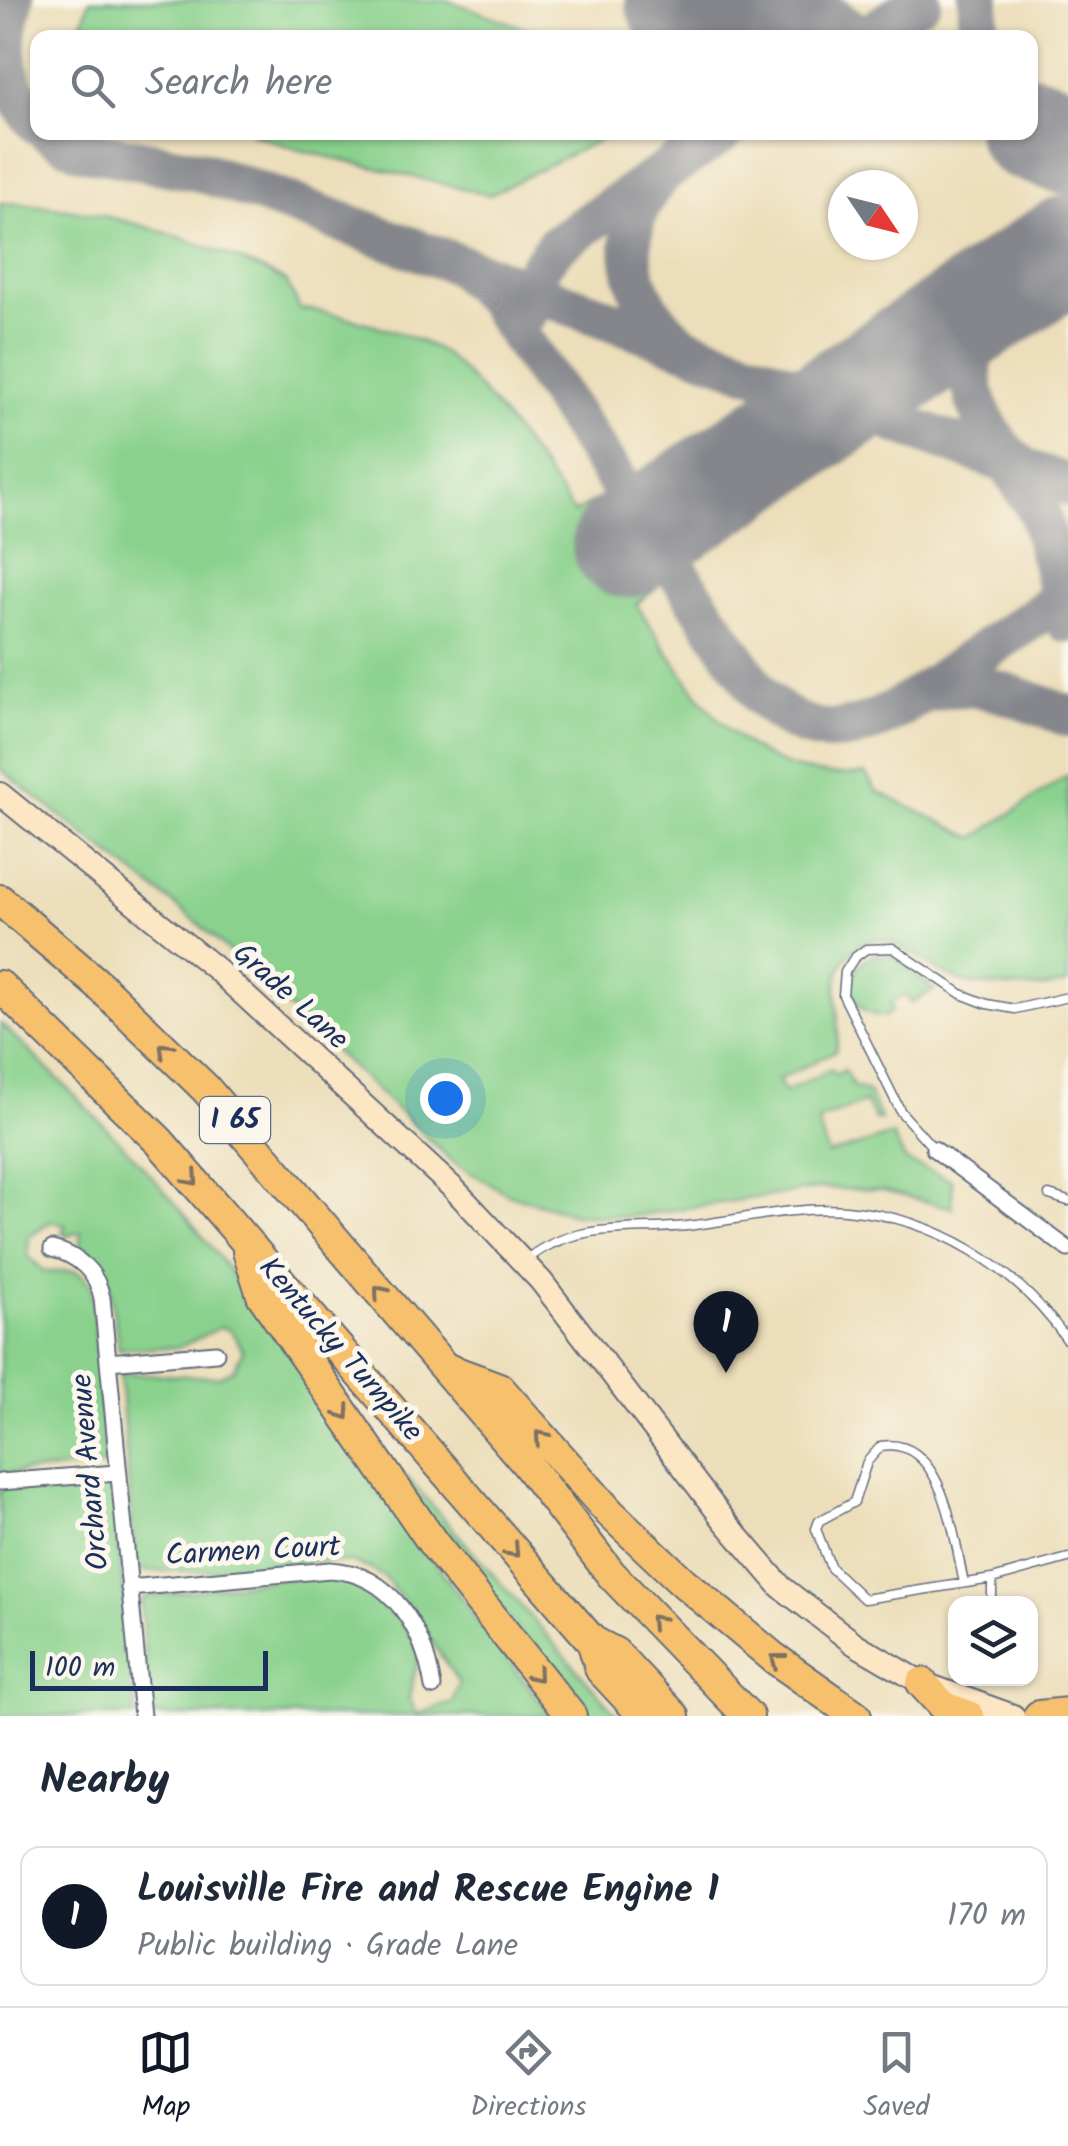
<!DOCTYPE html>
<html lang="en">
<head>
<meta charset="utf-8">
<style>
	body { margin:0; font-family:Kalam,sans-serif; background:#f6f6f7; color:#1f2937 }
	.controls { position:absolute; right:30px; bottom:30px; display:grid; overflow:hidden; border-radius:20px; box-shadow:0 2px 8px #0004 }
	.controls button { width:90px; height:90px; display:grid; place-items:center; padding:0; border:0; border-bottom:2px solid #e0e1e3; background:#fff; color:#1f2937; font:50px sans-serif }
	.compass { position:absolute; left:828px; top:170px; width:90px; height:90px; border-radius:50%; background:#fff; box-shadow:0 2px 8px #0004; rotate:125deg }
	.scale { position:absolute; left:30px; bottom:25px; width:238px; box-sizing:border-box; padding-left:10px; border:5px solid #1b2f5e; border-top:0; font-size:28px; line-height:35px; white-space:nowrap; color:#1b2f5e; -webkit-text-stroke:8px #fbf7ec; paint-order:stroke }
	.you { position:absolute; left:445px; top:1098px; width:35px; height:35px; margin:-25px; border:8px solid #fff; border-radius:50%; background:#1a73e8; box-shadow:0 0 0 15px #1a73e833 }
	.badge { display:grid; place-items:center; width:65px; height:65px; border-radius:50%; background:#111827; color:#fff; font-size:32px; font-weight:700 }
	.pin { position:absolute; translate:-50% -82px; filter:drop-shadow(0 2px 5px #0008) }
	.pin::after { content:''; position:absolute; top:52px; width:35px; height:30px; background:inherit; clip-path:polygon(0 0,100% 0,50% 100%) }
	.list { margin:0; padding:0; list-style:none }
	h2 { display:flex; justify-content:space-between; align-items:center; height:130px; margin:0; padding:0 40px; font-size:42px }
	h2 small { font-size:32px; font-weight:400; color:#747a83 }
	.list li { display:grid; grid-template-columns:65px 1fr auto; gap:30px; align-items:center; box-sizing:border-box; height:140px; margin:0 20px 20px; padding:0 20px; border:2px solid #e0e1e3; border-radius:20px }
	.list b { display:block; font-size:38px; white-space:nowrap }
	.list p { margin:0; font-size:32px; white-space:nowrap; color:#747a83 }
	.list em { font-size:32px; font-style:normal; color:#747a83 }
	.icon { flex:none; width:55px; height:55px; fill:none; stroke:currentColor; stroke-width:2; stroke-linecap:round; stroke-linejoin:round }
	.map { position:relative; flex:none; width:1068px; height:1716px; overflow:hidden }
	.search { position:absolute; background:#fff; box-shadow:0 2px 8px #0004; left:30px; right:30px; top:30px; height:110px; display:flex; align-items:center; gap:25px; box-sizing:border-box; padding:0 35px; border-radius:20px; color:#747a83; font-size:38px }
	.sheet { height:290px; background:#fff }
	nav { display:flex; justify-content:space-around; align-items:center; box-sizing:border-box; height:140px; border-top:2px solid #e0e1e3; background:#fff; font-size:28px; color:#747a83 }
	nav a { display:grid; justify-items:center; gap:5px }
	nav .on { color:#111827 }
	.map>svg:first-child { display:block }
	.green { fill:#89d18d; stroke:#528076; stroke-width:2.5 }
	.lines { fill:none; stroke-linecap:round; stroke-linejoin:round }
	.taxiway { stroke:#84868c; stroke-width:42 }
	.runway { stroke:#84868c; stroke-width:108 }
	.service-casing { stroke:#646c7e; stroke-width:11 }
	.minor-casing { stroke:#646c7e; stroke-width:19 }
	.secondary-casing { stroke:#646c7e; stroke-width:26 }
	.motorway-casing { stroke:#646c7e; stroke-width:34 }
	.service { stroke:#fff; stroke-width:8 }
	.minor { stroke:#fff; stroke-width:15 }
	.secondary { stroke:#fce6c4; stroke-width:22 }
	.motorway { stroke:#f7c06c; stroke-width:30 }
	.oneway { stroke:#7e7064 }
	.labels { text-anchor:middle; dominant-baseline:central; stroke-width:10; stroke-linejoin:round; paint-order:stroke }
	.shield { fill:#fbf7ec; stroke:#5e6b89; stroke-width:2.5 }
	.shield-label { font-size:28px; font-weight:bold; fill:#1b2f5e }
	.street-label { font-size:30px; fill:#1b2f5e; stroke:#fbf7ec }
</style>
</head>
<body>
<div class="map">
<svg width="1068" height="1716" viewBox="0 0 1068 1716">
	<rect width="100%" height="100%" fill="#fbf7ec"/>
	<filter id="ink" filterUnits="userSpaceOnUse"><feTurbulence type="fractalNoise" baseFrequency=".01" numOctaves="2"/><feDisplacementMap in="SourceGraphic" scale="20" xChannelSelector="R" yChannelSelector="G"/><feConvolveMatrix kernelMatrix="1 2 1 2 8 2 1 2 1" color-interpolation-filters="sRGB"/></filter>
	<filter id="wash" filterUnits="userSpaceOnUse"><feTurbulence type="fractalNoise" baseFrequency=".0048" numOctaves="4" result="noise"/><feDisplacementMap in="SourceGraphic" scale="40" xChannelSelector="R" yChannelSelector="G"/><feGaussianBlur stdDeviation="2.25" result="paint"/><feColorMatrix in="noise" values="0 0 0 0 0 0 0 0 0 0 0 0 0 0 0 0 0 1.4 0 .05"/><feComposite in="paint" operator="in"/></filter>
	<g filter="url(#wash)">
		<rect width="100%" height="100%" fill="#ecdeba"/>
		<path class="green" d="M90,0h357l103,37h-473z
			M250,133h363l-124,62 -193,-46z
			M0,203c98,2 198,36 286,78l14,28c27,0 127,29 147,47 49,45 90,103 127,157l21,-13 61,89 -20,15c62,91 103,181 230,170l10,17 98,47 94,-63v208c-24,8 -91,5 -115,-5 -33,-14 -83,-72 -112,-11 -11,25 2,57 -6,84l-57,29 7,12 46,-23 4,6 9,-5 9,16 15,6 13,28h-6l-10,-18 -47,19 10,34 64,-20 14,26 46,19v28l-68,-17 -62,-3 -195,29 -52,-3 -65,-19 -56,-32 -257,-241 -197,-153z
			M871,955h22l41,35 -24,13 -4,-8 -16,8 3,7 -7,6c-38,1 -46,-43 -15,-61z
			M0,1023c69,66 139,134 199,209 124,156 225,330 354,484h-404l-8,-113 4,-6c44,-5 180,-32 215,-15 30,15 44,42 60,69l-11,47 8,16 35,-11 7,-20 -48,-73 -27,-33 -16,-9 -18,-6 -35,-1 -110,10h-63l-7,-6 -15,-192 98,4 16,-8 9,-19 -12,-19 -10,-4 -41,20 -61,2 -10,-66 -28,-37v-14l-15,4 -4,-4 4,-6 -14,-5 -23,16 -1,19 16,15c26,5 31,-11 48,16l13,178 -105,9z
			M406,1476l212,240h-34l-184,-234z
			M113,1481l23,235h-136v-228z"/>
		<g class="lines">
			<path class="taxiway" d="M13,0c-13,46 -9,88 25,124
				M805,0l60,38
				M865,38l56,-38
				M978,38l1,-38
				M1030,114l38,16
				M48,132l32,17 120,22 868,314
				M658,179c-46,48 -29,123 20,161
				M467,272l26,25 269,400c71,70 132,14 197,-29 36,-25 73,-49 109,-74
				M526,314l11,-44 19,-25 168,-113
				M1004,457l35,55 28,110
				M1019,464c-46,-39 -67,-105 -25,-156 20,-24 49,-39 74,-56
				M929,692c48,-17 94,8 139,24"/>
			<path class="runway" d="M679,0l103,38
				M1030,128l38,13
				M626,544l442,-295"/>
		</g>
	</g>
	<g filter="url(#ink)">
		<g class="lines">
			<defs>
				<path id="service" d="M934,1149l-33,-37 -58,-117 2,-23 9,-14 12,-9 27,-1 68,46 26,10 28,5 53,-12
					M1049,1195l19,6
					M527,1259c48,-38 102,-27 160,-33 52,-6 106,-20 159,-16 92,8 170,57 222,131
					M992,1579v25
					M964,1583c-10,-43 -20,-148 -83,-137l-14,16 -13,40 -35,19 -3,8 15,39 33,31 128,-20 76,-21"/>
				<path id="minor" d="M934,1149l134,100
					M52,1249c26,6 45,23 50,49l40,418
					M108,1362l108,-9
					M0,1482l117,-9
					M129,1588l201,-18c63,3 94,61 103,117"/>
				<path id="secondary" d="M0,794l216,175 238,220 87,92 183,239 57,67 74,57 67,39 91,33"/>
				<path id="motorway" d="M0,900l100,86 105,102 321,375 85,111 137,142
					M0,986l159,155 433,500 23,12 59,63
					M248,1251l14,44 171,248 138,173
					M445,1368l54,20 111,125 73,69 91,76 82,58
					M592,1641l9,29 43,46
					M922,1683l22,24 25,9
					M1039,1716l29,-3"/>
			</defs>
			<use href="#service" class="service-casing"/>
			<use href="#minor" class="minor-casing"/>
			<use href="#secondary" class="secondary-casing"/>
			<use href="#motorway" class="motorway-casing"/>
			<use href="#service" class="service"/>
			<use href="#minor" class="minor"/>
			<use href="#secondary" class="secondary"/>
			<use href="#motorway" class="motorway"/>
		</g>
		<defs><path id="oneway-chevron" d="M-2-3.5L2.5 0L-2 3.5" fill="none" stroke-width="1.6" stroke-linecap="round" stroke-linejoin="round" transform="scale(2.5)"/></defs>
		<g class="oneway">
			<use href="#oneway-chevron" transform="translate(165 1049) rotate(-136)"/>
			<use href="#oneway-chevron" transform="translate(192 1179) rotate(48)"/>
			<use href="#oneway-chevron" transform="translate(380 1292) rotate(-130)"/>
			<use href="#oneway-chevron" transform="translate(344 1413) rotate(55)"/>
			<use href="#oneway-chevron" transform="translate(541 1437) rotate(-131)"/>
			<use href="#oneway-chevron" transform="translate(513 1551) rotate(47)"/>
			<use href="#oneway-chevron" transform="translate(656 1621) rotate(-133)"/>
			<use href="#oneway-chevron" transform="translate(777 1660) rotate(-143)"/>
			<use href="#oneway-chevron" transform="translate(536 1675) rotate(50)"/>
		</g>
	</g>
	<g class="labels">
		<rect class="shield" x="200" y="1097" width="70" height="46" rx="8"/>
		<g class="shield-label">
			<text x="235" y="1120">I 65</text>
		</g>
		<g class="street-label">
			<text transform="translate(290 997) rotate(42)">Grade Lane</text>
			<text transform="translate(340 1350) rotate(49)">Kentucky Turnpike</text>
			<text transform="translate(91 1472) rotate(-95)">Orchard Avenue</text>
			<text transform="translate(253 1552) rotate(-3)">Carmen Court</text>
		</g>
	</g>
</svg>
<div class="controls">
<button><svg class="icon" aria-label="layers" viewBox="0 0 24 24"><path d="M12 4l9 5-9 5-9-5zM3 14l9 5 9-5"/></svg></button>
</div>
<svg class="compass" viewBox="-18 -18 36 36"><path d="M0-13l5 13h-10z" fill="#e53935"/><path d="M0 13l5-13h-10z" fill="#747a83"/></svg>
<div class="scale">100 m</div>
<div class="you"></div>
<div class="pin badge" style="left:726px;top:1373px">1</div>
<div class="search"><svg class="icon" aria-label="search" viewBox="0 0 24 24"><circle cx="10" cy="10" r="6"/><path d="M15 15l6 6"/></svg>Search here</div>
</div>
<section class="sheet">
<h2>Nearby<small></small></h2>
<ul class="list">
<li><span class="badge">1</span><div><b>Louisville Fire and Rescue Engine 1</b><p>Public building · Grade Lane</p></div><em>170 m</em></li>
</ul>
</section>
<nav>
<a class="on"><svg class="icon" aria-label="map" viewBox="0 0 24 24"><path d="M3 6l6-2 6 2 6-2v14l-6 2-6-2-6 2zM9 4v14M15 6v14"/></svg>Map</a>
<a><svg class="icon" aria-label="directions" viewBox="0 0 24 24"><path d="M12 3l9 9-9 9-9-9zM9 14v-3h6M13 9l2 2-2 2"/></svg>Directions</a>
<a><svg class="icon" aria-label="saved" viewBox="0 0 24 24"><path d="M7 4h10v16l-5-4-5 4z"/></svg>Saved</a>
</nav>
</body>
</html>
